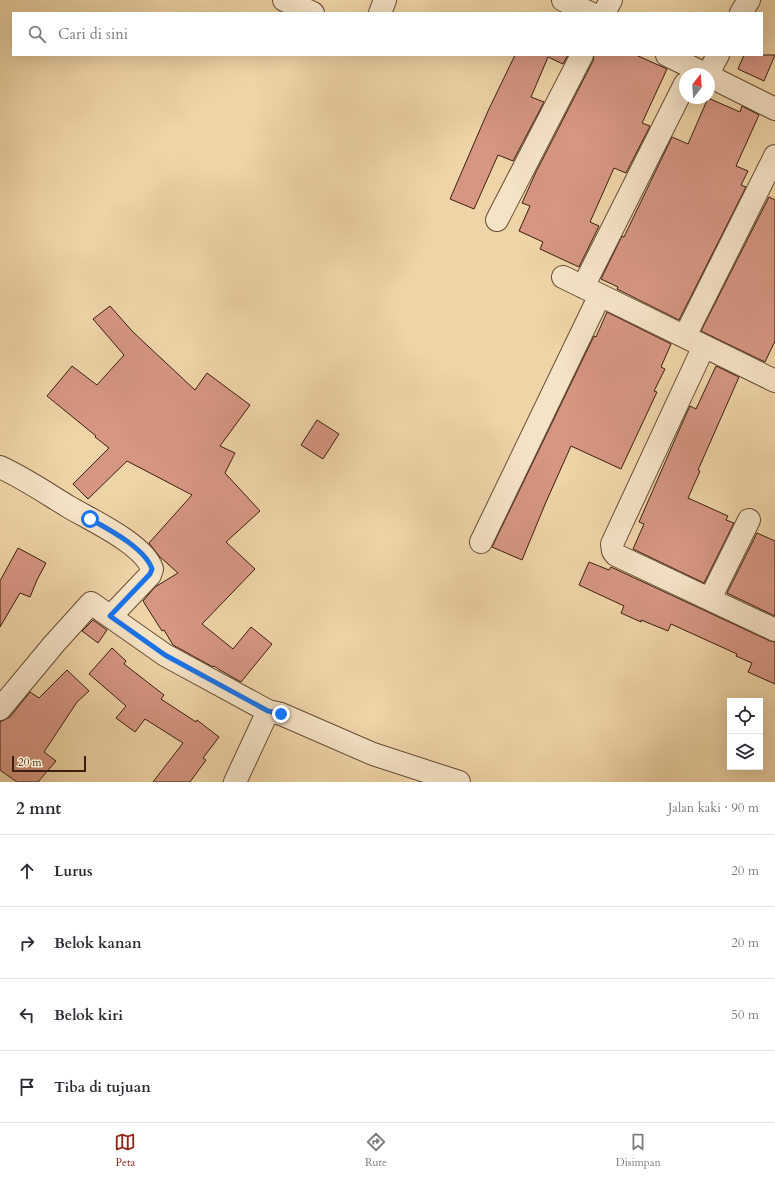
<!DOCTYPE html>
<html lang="id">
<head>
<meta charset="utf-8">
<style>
	body { margin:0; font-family:Cardo,serif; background:#f7f7f7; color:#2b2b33 }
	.controls { position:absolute; right:12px; bottom:12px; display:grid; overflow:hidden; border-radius:0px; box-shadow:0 4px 16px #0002 }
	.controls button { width:36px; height:36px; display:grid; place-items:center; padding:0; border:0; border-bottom:1px solid #e1e1e2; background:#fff; color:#2b2b33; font:20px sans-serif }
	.compass { position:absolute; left:679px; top:68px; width:36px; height:36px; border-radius:50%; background:#fff; box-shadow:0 4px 16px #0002; rotate:17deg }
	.scale { position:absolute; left:12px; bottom:10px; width:74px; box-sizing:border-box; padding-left:4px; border:2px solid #3a1e0f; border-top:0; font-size:11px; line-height:14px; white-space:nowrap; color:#3a1e0f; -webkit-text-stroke:3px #f5e3c6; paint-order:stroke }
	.stop { position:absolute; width:12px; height:12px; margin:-9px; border:3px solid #1a73e8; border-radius:50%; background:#fff }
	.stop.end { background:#1a73e8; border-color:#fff; box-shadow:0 1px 4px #0008 }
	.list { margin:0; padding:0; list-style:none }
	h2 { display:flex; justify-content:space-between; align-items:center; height:52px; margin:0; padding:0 16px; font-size:17px }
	h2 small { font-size:13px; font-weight:400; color:#7c7c81 }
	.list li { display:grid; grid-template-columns:26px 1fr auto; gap:12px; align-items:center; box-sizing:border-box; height:72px; padding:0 16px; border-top:1px solid #e1e1e2 }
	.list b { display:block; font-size:15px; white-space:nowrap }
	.list em { font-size:13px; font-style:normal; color:#7c7c81 }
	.icon { flex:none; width:22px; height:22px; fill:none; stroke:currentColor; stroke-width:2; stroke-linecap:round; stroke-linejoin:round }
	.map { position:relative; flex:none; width:775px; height:782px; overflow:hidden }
	.search { position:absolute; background:#fff; box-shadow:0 4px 16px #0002; left:12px; right:12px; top:12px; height:44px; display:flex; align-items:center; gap:10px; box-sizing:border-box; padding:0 14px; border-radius:0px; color:#7c7c81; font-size:15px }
	.sheet { height:340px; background:#fff }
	nav { display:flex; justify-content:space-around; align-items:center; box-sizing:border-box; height:56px; border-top:1px solid #e1e1e2; background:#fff; font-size:11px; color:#7c7c81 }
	nav a { display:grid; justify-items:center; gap:2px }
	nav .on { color:#8f2418 }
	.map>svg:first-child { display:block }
	.building { fill:#d69682; stroke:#3a1e0f }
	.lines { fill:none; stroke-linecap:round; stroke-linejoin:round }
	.street-casing { stroke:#674c35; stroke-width:24 }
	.street { stroke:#f5e3c6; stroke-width:22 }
	.route { stroke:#1a73e8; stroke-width:5 }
</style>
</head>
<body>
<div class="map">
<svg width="775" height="782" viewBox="0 0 775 782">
	<rect width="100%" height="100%" fill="#efd4a7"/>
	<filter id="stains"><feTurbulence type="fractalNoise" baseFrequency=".005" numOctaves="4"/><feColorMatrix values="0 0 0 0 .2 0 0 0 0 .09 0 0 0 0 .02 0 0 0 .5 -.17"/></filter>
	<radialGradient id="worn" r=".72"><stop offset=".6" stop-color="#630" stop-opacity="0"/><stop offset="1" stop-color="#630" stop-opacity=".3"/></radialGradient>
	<path class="building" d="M515,55h53l-5,9 -15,-7 -17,40 13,5 -31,59 -15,-6 -24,54 -24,-10 38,-88z
		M594,55h42l31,14 -25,54 8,3 -24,47 -12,-5 -24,54 9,4 -20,41 -39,-18 3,-7 -24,-11 11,-25 -8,-3 14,-31 57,-111z
		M744,55h31l-11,26 -26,-12z
		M708,98l32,14 2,-6 17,9 -23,51 12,5 -7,14 5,2 -67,133 -62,-31 1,-2 -17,-8 21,-43 2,1 48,-100 16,7z
		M769,197l6,3v141l-10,21 -64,-31z
		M110,306l23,26 62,58 12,-17 43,32 -30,41 15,7 -10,20 35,38 -34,31 29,27 -53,55 31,25 18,-22 21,17 -31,38 -21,-12 -6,-4 -1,1 -40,-22 -9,-15 -2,1 -19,-30 12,-14 23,-14 -19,-17 -10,-13 43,-48 -65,-34 -39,38 -15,-15 36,-36 -14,-11 1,-1 -49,-40 25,-30 25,19 27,-30 -31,-36z
		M607,312l64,32 -10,23 4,2 -11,22 3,1 -36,77 -50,-23 -25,56 -24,58 -30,-13 102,-211 2,1z
		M716,366l23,11 -41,93 2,1 -12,27 40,18 -2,4 8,3 -30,60 -71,-34 11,-25 -5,-2 45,-103 6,-13 6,3z
		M317,420l22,14 -16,25 -22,-14z
		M757,533l18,8v75l-48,-23z
		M18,548l28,15 -9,17 -7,17 -10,-4 -20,34v-46z
		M589,562l20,8 2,-3 159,74 5,1v42l-27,-12 4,-9 -16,-7 1,-2 -66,-30 -3,7 -27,-11v2l-20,-9 3,-7 -45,-21z
		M93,620l14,10 -9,13 -16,-12z
		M112,648l14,13 -2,3 40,31 -3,4 35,23 1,-2 22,17 -16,21 3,2 -16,22h-37l30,-39 -38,-24 -10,13 -19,-14 10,-12 -37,-32z
		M67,670l22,21 -12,11 -33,50 12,9 -18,21h-21l-17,-12v-48l10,-5 20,-25 9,6z"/>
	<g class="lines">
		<defs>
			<path id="street" d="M284,0l29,13
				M563,0l27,13
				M380,13l5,-13
				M604,13l7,-13
				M741,13l8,-13
				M667,55l38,19
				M708,74l10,-19
				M709,76l66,33
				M497,220l85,-165
				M563,277l212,104
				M583,287l102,-203
				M685,336l90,-180
				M704,346l-92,198 1,7 3,4 159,75
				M0,467c24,11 46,26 69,40 22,13 75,37 83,62l-2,6 -39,41
				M481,542l119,-247
				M710,599l39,-79
				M0,709l54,-65 37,-41 74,52 103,56 13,3 92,40 86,28
				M235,782l33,-71"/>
		</defs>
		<use href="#street" class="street-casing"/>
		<use href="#street" class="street"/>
	</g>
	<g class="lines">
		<path class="route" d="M90,519c18,10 55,29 62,50l-2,5 -40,42 55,39 103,56 13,3"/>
	</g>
	<rect width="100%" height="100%" filter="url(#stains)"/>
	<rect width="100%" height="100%" fill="url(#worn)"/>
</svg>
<div class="controls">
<button><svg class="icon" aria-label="locate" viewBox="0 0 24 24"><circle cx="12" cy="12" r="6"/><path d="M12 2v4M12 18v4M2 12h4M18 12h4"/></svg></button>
<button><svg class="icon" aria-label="layers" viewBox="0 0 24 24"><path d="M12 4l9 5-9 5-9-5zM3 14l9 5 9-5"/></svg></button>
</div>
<svg class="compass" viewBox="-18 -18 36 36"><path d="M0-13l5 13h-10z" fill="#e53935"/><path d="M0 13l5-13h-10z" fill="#7c7c81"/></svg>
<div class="scale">20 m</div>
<div class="stop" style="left:90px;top:519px"></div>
<div class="stop end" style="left:281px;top:714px"></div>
<div class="search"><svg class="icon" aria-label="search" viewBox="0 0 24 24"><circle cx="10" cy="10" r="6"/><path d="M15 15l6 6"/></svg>Cari di sini</div>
</div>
<section class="sheet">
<h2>2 mnt<small>Jalan kaki · 90 m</small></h2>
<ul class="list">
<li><svg class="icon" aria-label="ahead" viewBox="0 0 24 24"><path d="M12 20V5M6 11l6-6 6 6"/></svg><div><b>Lurus</b></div><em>20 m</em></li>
<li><svg class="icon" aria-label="right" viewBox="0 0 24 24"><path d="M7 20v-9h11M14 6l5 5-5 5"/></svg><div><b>Belok kanan</b></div><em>20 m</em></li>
<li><svg class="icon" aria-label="left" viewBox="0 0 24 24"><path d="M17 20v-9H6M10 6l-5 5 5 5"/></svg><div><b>Belok kiri</b></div><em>50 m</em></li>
<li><svg class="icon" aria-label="arrive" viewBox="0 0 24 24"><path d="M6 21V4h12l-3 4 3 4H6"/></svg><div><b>Tiba di tujuan</b></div></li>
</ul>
</section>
<nav>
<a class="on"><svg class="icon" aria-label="map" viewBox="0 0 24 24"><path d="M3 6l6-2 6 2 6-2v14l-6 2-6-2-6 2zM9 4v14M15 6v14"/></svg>Peta</a>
<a><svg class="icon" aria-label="directions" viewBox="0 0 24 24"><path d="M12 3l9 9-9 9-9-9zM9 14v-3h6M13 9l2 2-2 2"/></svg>Rute</a>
<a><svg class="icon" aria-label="saved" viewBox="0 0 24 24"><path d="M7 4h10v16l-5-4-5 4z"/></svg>Disimpan</a>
</nav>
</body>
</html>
